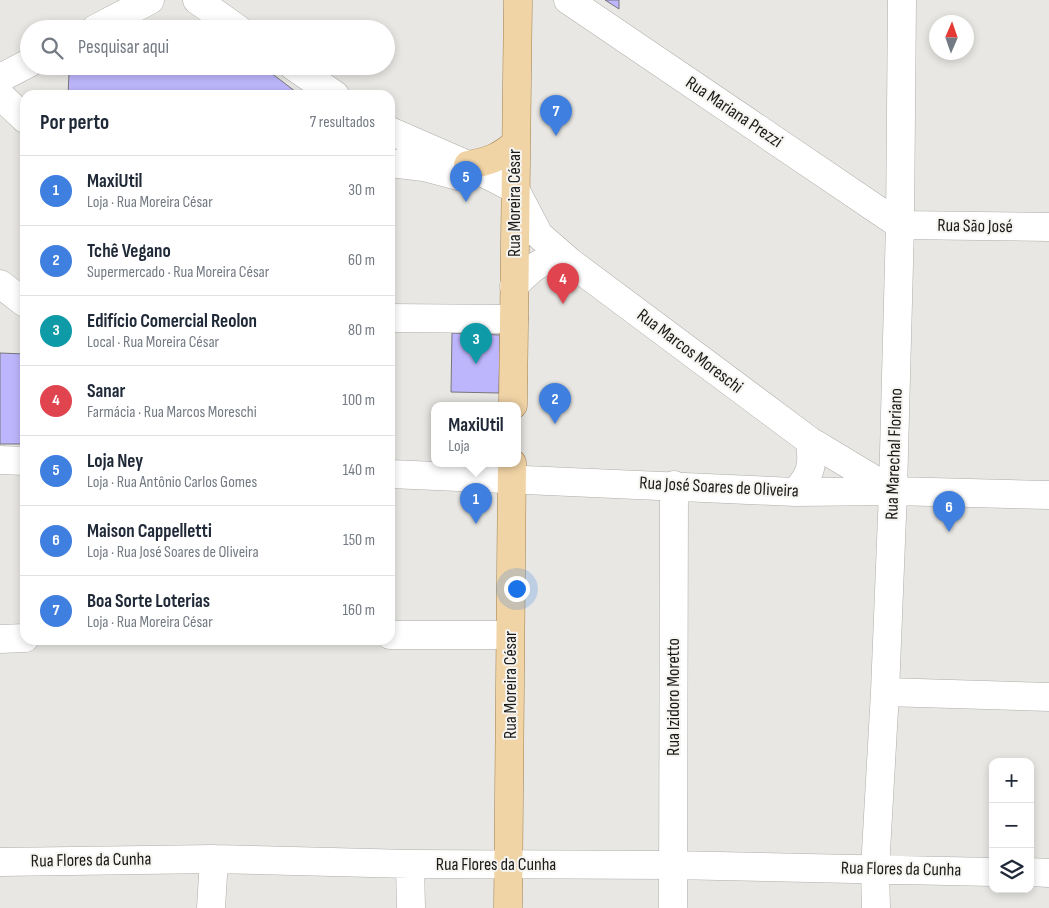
<!DOCTYPE html>
<html lang="pt">
<head>
<meta charset="utf-8">
<style>
	body { margin:0; font-family:"Sofia Sans Condensed",sans-serif; background:#f6f6f7; color:#1f2937 }
	.controls { position:absolute; right:15px; bottom:15px; display:grid; overflow:hidden; border-radius:10px; box-shadow:0 2px 8px #0003 }
	.controls button { width:45px; height:45px; display:grid; place-items:center; padding:0; border:0; border-bottom:1px solid #e0e1e3; background:#fff; color:#1f2937; font:25px sans-serif }
	.compass { position:absolute; left:929px; top:15px; width:45px; height:45px; border-radius:50%; background:#fff; box-shadow:0 2px 8px #0003; rotate:2deg }
	.you { position:absolute; left:516px; top:588px; width:18px; height:18px; margin:-12px; border:4px solid #fff; border-radius:50%; background:#1a73e8; box-shadow:0 0 0 8px #1a73e833 }
	.badge { display:grid; place-items:center; width:32px; height:32px; border-radius:50%; background:#b45309; color:#fff; font-size:16px; font-weight:700 }
	.pin { position:absolute; translate:-50% -41px; filter:drop-shadow(0 1px 2px #0008) }
	.pin::after { content:''; position:absolute; top:26px; width:18px; height:15px; background:inherit; clip-path:polygon(0 0,100% 0,50% 100%) }
	.popup { position:absolute; left:431px; top:402px; width:90px; height:65px; box-sizing:border-box; display:grid; place-content:center; border-radius:10px; background:#fff; filter:drop-shadow(0 1px 4px #0005); font-size:16px; white-space:nowrap; color:#747a83 }
	.popup b { font-size:19px; color:#1f2937 }
	.popup::after { content:''; position:absolute; left:50%; top:100%; margin-left:-10px; border:10px solid transparent; border-top-color:#fff }
	.list { margin:0; padding:0; list-style:none }
	h2 { display:flex; justify-content:space-between; align-items:center; height:65px; margin:0; padding:0 20px; font-size:21px }
	h2 small { font-size:16px; font-weight:400; color:#747a83 }
	.list li { display:grid; grid-template-columns:32px 1fr auto; gap:15px; align-items:center; box-sizing:border-box; height:70px; padding:0 20px; border-top:1px solid #e0e1e3 }
	.list b { display:block; font-size:19px; white-space:nowrap }
	.list p { margin:0; font-size:16px; white-space:nowrap; color:#747a83 }
	.list em { font-size:16px; font-style:normal; color:#747a83 }
	.icon { flex:none; width:28px; height:28px; fill:none; stroke:currentColor; stroke-width:2; stroke-linecap:round; stroke-linejoin:round }
	.map { position:relative; flex:none; width:1049px; height:908px; overflow:hidden }
	.search { position:absolute; background:#fff; box-shadow:0 2px 8px #0003; left:20px; top:20px; width:375px; height:55px; display:flex; align-items:center; gap:12px; box-sizing:border-box; padding:0 18px; border-radius:28px; color:#747a83; font-size:19px }
	.panel { position:absolute; background:#fff; box-shadow:0 2px 8px #0003; left:20px; top:90px; width:375px; height:555px; border-radius:15px }
	.map>svg:first-child { display:block }
	.building { fill:#bdb6fc; stroke:#77777a }
	.lines { fill:none; stroke-linecap:round; stroke-linejoin:round }
	.minor-casing { stroke:#aeadaa; stroke-width:29 }
	.major-casing { stroke:#9f804e; stroke-width:29 }
	.minor { stroke:#fff; stroke-width:28 }
	.major { stroke:#f1d4a6; stroke-width:28 }
	.labels { text-anchor:middle; dominant-baseline:central; stroke-width:4; stroke-linejoin:round; paint-order:stroke }
	.street-label { font-size:18px; fill:#1a1a19; stroke:#f5f4f0 }
</style>
</head>
<body>
<div class="map">
<svg width="1049" height="908" viewBox="0 0 1049 908">
	<rect width="100%" height="100%" fill="#e8e7e3"/>
	<path class="building" d="M605,0h14v9z
		M79,66h183l38,29h-232l1,-22h11z
		M452,333l48,2 -1,58 -48,-1z
		M0,353l25,1v90h-25z"/>
	<g class="lines">
		<defs>
			<path id="minor" d="M197,0l41,29
				M568,0l332,225 149,2
				M95,29l55,-29
				M293,66l42,29
				M0,78l29,-15
				M0,95l25,24
				M390,131l78,34 47,24 24,46 31,27 240,179 83,50
				M390,163l34,4 38,10
				M0,284l25,19
				M514,286c20,-20 26,-29 56,-24
				M390,318l124,1
				M0,460l25,1
				M390,474l405,18 98,-1 156,4
				M795,492c17,-18 18,-27 15,-51
				M390,635h120
				M0,639l25,-1
				M885,692l164,5
				M0,862l214,-3 196,5 263,1 320,7
				M410,864l1,44
				M1030,872l19,1
				M211,908l3,-49
				M673,908l1,-423
				M876,908l-1,-39 10,-177 8,-201 7,-266 2,-225"/>
			<path id="major" d="M468,165c21,-4 31,-7 47,-21
				M513,405l5,-405
				M508,908l4,-445"/>
		</defs>
		<use href="#minor" class="minor-casing"/>
		<use href="#major" class="major-casing"/>
		<use href="#minor" class="minor"/>
		<use href="#major" class="major"/>
	</g>
	<g class="labels">
		<g class="street-label">
			<text transform="translate(734 112) rotate(34)">Rua Mariana Prezzi</text>
			<text transform="translate(514 203) rotate(-90)">Rua Moreira César</text>
			<text transform="translate(975 226) rotate(1)">Rua São José</text>
			<text transform="translate(690 351) rotate(37)">Rua Marcos Moreschi</text>
			<text transform="translate(894 454) rotate(-88)">Rua Marechal Floriano</text>
			<text transform="translate(719 487) rotate(3)">Rua José Soares de Oliveira</text>
			<text transform="translate(510 685) rotate(-90)">Rua Moreira César</text>
			<text transform="translate(673 697) rotate(-90)">Rua Izidoro Moretto</text>
			<text transform="translate(91 860) rotate(-1)">Rua Flores da Cunha</text>
			<text x="496" y="864">Rua Flores da Cunha</text>
			<text transform="translate(901 869) rotate(1)">Rua Flores da Cunha</text>
		</g>
	</g>
</svg>
<div class="controls">
<button>+</button>
<button>−</button>
<button><svg class="icon" aria-label="layers" viewBox="0 0 24 24"><path d="M12 4l9 5-9 5-9-5zM3 14l9 5 9-5"/></svg></button>
</div>
<svg class="compass" viewBox="-18 -18 36 36"><path d="M0-13l5 13h-10z" fill="#e53935"/><path d="M0 13l5-13h-10z" fill="#747a83"/></svg>
<div class="you"></div>
<div class="pin badge" style="left:476px;top:524px;background:#3f7fe0">1</div>
<div class="popup"><b>MaxiUtil</b>Loja</div>
<div class="pin badge" style="left:555px;top:424px;background:#3f7fe0">2</div>
<div class="pin badge" style="left:476px;top:364px;background:#0f9aa8">3</div>
<div class="pin badge" style="left:563px;top:304px;background:#e0444e">4</div>
<div class="pin badge" style="left:466px;top:202px;background:#3f7fe0">5</div>
<div class="pin badge" style="left:949px;top:532px;background:#3f7fe0">6</div>
<div class="pin badge" style="left:556px;top:136px;background:#3f7fe0">7</div>
<div class="search"><svg class="icon" aria-label="search" viewBox="0 0 24 24"><circle cx="10" cy="10" r="6"/><path d="M15 15l6 6"/></svg>Pesquisar aqui</div>
<section class="panel">
<h2>Por perto<small>7 resultados</small></h2>
<ul class="list">
<li><span class="badge" style="background:#3f7fe0">1</span><div><b>MaxiUtil</b><p>Loja · Rua Moreira César</p></div><em>30 m</em></li>
<li><span class="badge" style="background:#3f7fe0">2</span><div><b>Tchê Vegano</b><p>Supermercado · Rua Moreira César</p></div><em>60 m</em></li>
<li><span class="badge" style="background:#0f9aa8">3</span><div><b>Edifício Comercial Reolon</b><p>Local · Rua Moreira César</p></div><em>80 m</em></li>
<li><span class="badge" style="background:#e0444e">4</span><div><b>Sanar</b><p>Farmácia · Rua Marcos Moreschi</p></div><em>100 m</em></li>
<li><span class="badge" style="background:#3f7fe0">5</span><div><b>Loja Ney</b><p>Loja · Rua Antônio Carlos Gomes</p></div><em>140 m</em></li>
<li><span class="badge" style="background:#3f7fe0">6</span><div><b>Maison Cappelletti</b><p>Loja · Rua José Soares de Oliveira</p></div><em>150 m</em></li>
<li><span class="badge" style="background:#3f7fe0">7</span><div><b>Boa Sorte Loterias</b><p>Loja · Rua Moreira César</p></div><em>160 m</em></li>
</ul>
</section>
</div>
</body>
</html>
